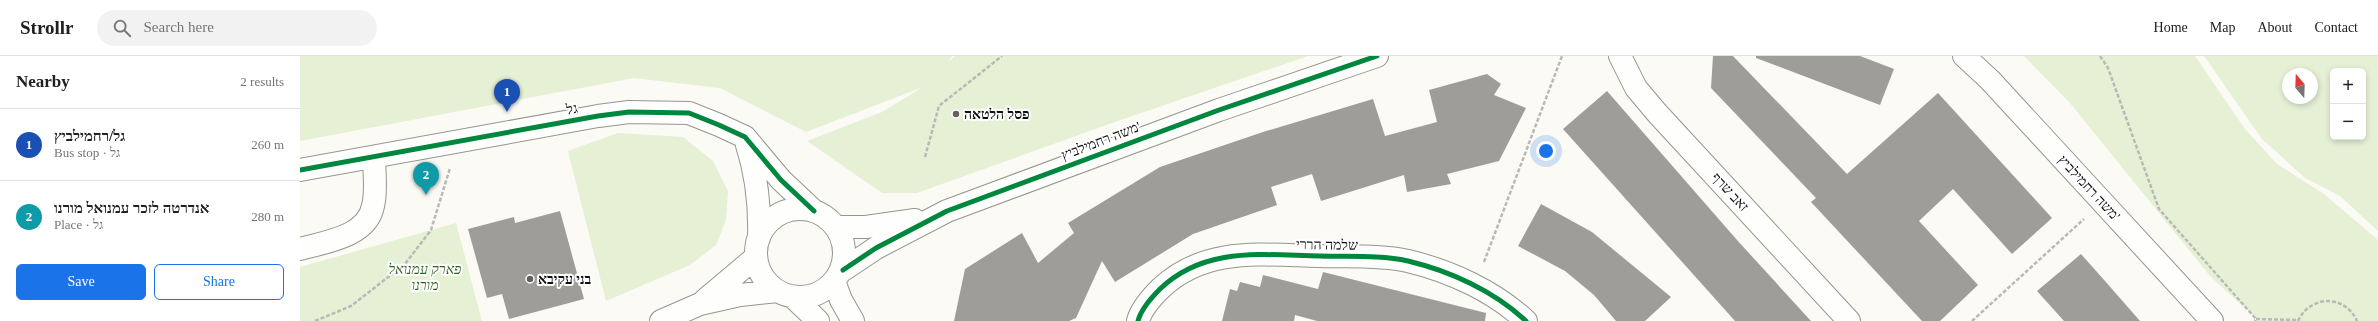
<!DOCTYPE html>
<html lang="en">
<head>
<meta charset="utf-8">
<style>
	body { margin:0; font-family:"Times New Roman","Noto Sans Hebrew",serif; background:#f2f2f2; color:#202124 }
	.controls { position:absolute; right:12px; top:12px; display:grid; overflow:hidden; border-radius:6px; box-shadow:0 2px 6px #0003 }
	.controls button { width:36px; height:36px; display:grid; place-items:center; padding:0; border:0; border-bottom:1px solid #e0e0e0; background:#fff; color:#202124; font:20px sans-serif }
	.compass { position:absolute; left:1982px; top:12px; width:36px; height:36px; border-radius:50%; background:#fff; box-shadow:0 2px 6px #0003; rotate:341deg }
	.you { position:absolute; left:1246px; top:95px; width:14px; height:14px; margin:-10px; border:3px solid #fff; border-radius:50%; background:#1a73e8; box-shadow:0 0 0 6px #1a73e833 }
	.badge { display:grid; place-items:center; width:26px; height:26px; border-radius:50%; background:#1a73e8; color:#fff; font-size:13px; font-weight:700 }
	.pin { position:absolute; translate:-50% -33px; filter:drop-shadow(0 1px 2px #0008) }
	.pin::after { content:''; position:absolute; top:21px; width:14px; height:12px; background:inherit; clip-path:polygon(0 0,100% 0,50% 100%) }
	.list { margin:0; padding:0; list-style:none }
	h2 { display:flex; justify-content:space-between; align-items:center; height:52px; margin:0; padding:0 16px; font-size:17px }
	h2 small { font-size:13px; font-weight:400; color:#757577 }
	.list li { display:grid; grid-template-columns:26px 1fr auto; gap:12px; align-items:center; box-sizing:border-box; height:72px; padding:0 16px; border-top:1px solid #e0e0e0 }
	.list b { display:block; font-size:15px; white-space:nowrap }
	.list p { margin:0; font-size:13px; white-space:nowrap; color:#757577 }
	.list em { font-size:13px; font-style:normal; color:#757577 }
	.actions { display:flex; gap:8px; padding:12px 16px }
	.actions a { flex:1; padding:9px 0; border:1px solid #1a73e8; border-radius:6px; text-align:center; font-size:14px; color:#1a73e8 }
	.actions .main { background:#1a73e8; color:#fff }
	.icon { flex:none; width:22px; height:22px; fill:none; stroke:currentColor; stroke-width:2; stroke-linecap:round; stroke-linejoin:round }
	.map { position:relative; flex:none; width:2078px; height:265px; overflow:hidden }
	header { display:flex; align-items:center; gap:24px; box-sizing:border-box; height:56px; padding:0 20px; background:#fff; border-bottom:1px solid #e0e0e0 }
	header strong { font-size:19px }
	nav { display:flex; gap:22px; margin-inline-start:auto; font-size:14px }
	.search { width:280px; height:36px; background:#f2f2f2; display:flex; align-items:center; gap:10px; box-sizing:border-box; padding:0 14px; border-radius:22px; color:#757577; font-size:15px }
	main { display:flex }
	aside { flex:1; background:#fff }
	.map>svg:first-child { display:block }
	.green { fill:#e5f0d5; fill-rule:evenodd }
	.building { fill:#9f9d9a }
	.lines { fill:none; stroke-linecap:round; stroke-linejoin:round }
	.minor-casing { stroke:#959592; stroke-width:24 }
	.tertiary-casing { stroke:#959592; stroke-width:24 }
	.path { stroke:#b9b9b8; stroke-width:2.5; stroke-dasharray:4 2; stroke-linecap:butt }
	.minor { stroke:#fefefd; stroke-width:22 }
	.tertiary { stroke:#fefefd; stroke-width:22 }
	.cycleway-casing { stroke:#fff; stroke-width:8 }
	.cycleway { stroke:#00873e; stroke-width:5 }
	.poi-dot { fill:#62615f; stroke:#fff; stroke-width:1.5 }
	.labels { text-anchor:middle; dominant-baseline:central; stroke-width:4; stroke-linejoin:round; paint-order:stroke }
	.street-label { font-size:14px; fill:#0f0f0f; stroke:#fff }
	.poi-label { font-size:14px; font-weight:bold; fill:#0f0f0f; stroke:#fff; text-anchor:start }
	.park-label { font-size:14px; font-style:italic; fill:#306323; stroke:#fff }
</style>
</head>
<body>
<header>
<strong>Strollr</strong>
<div class="search"><svg class="icon" aria-label="search" viewBox="0 0 24 24"><circle cx="10" cy="10" r="6"/><path d="M15 15l6 6"/></svg>Search here</div>
<nav><a>Home</a><a>Map</a><a>About</a><a>Contact</a></nav>
</header>
<main>
<aside>
<h2>Nearby<small>2 results</small></h2>
<ul class="list">
<li><span class="badge" style="background:#1a4fb4">1</span><div><b>גל/רחמילביץ</b><p>Bus stop · גל</p></div><em>260 m</em></li>
<li><span class="badge" style="background:#0f9aa8">2</span><div><b>אנדרטה לזכר עמנואל מורנו</b><p>Place · גל</p></div><em>280 m</em></li>
</ul>
<div class="actions"><a class="main">Save</a><a>Share</a></div>
</aside>
<div class="map">
<svg width="2078" height="265" viewBox="0 0 2078 265">
	<rect width="100%" height="100%" fill="#fbfaf4"/>
	<path class="green" d="M0,0h652l-3,6 6,-6h353l-199,68 -192,69h-35l-75,-52 75,-29 41,-25 -117,45 -86,-44 -86,-10 -334,63z
		M1724,0h171l50,73 32,35 47,30 54,46v81h-119l-49,-45 -140,-173z
		M1904,0h174v175l-38,-35 -35,-18 -43,-39zM2033,15h30v66h-30zM1988,18h24v24h-24z
		M318,77l65,4 30,24 15,30 -2,29 -10,25 -26,20 -84,36 -38,-150z
		M156,167l26,98h-182v-54z"/>
	<path class="building" d="M1413,0h20l114,118 91,-81 114,125 -40,36 -59,-65 -34,32 59,64 -38,36h-18l-111,-119 5,-4 -105,-110z
		M1456,0h104l34,13 -14,36 -124,-47z
		M1187,18l14,10 -7,11 32,13 -27,53 -52,13 4,10 -44,8 -3,-17 -83,26 -9,-27 -41,13 6,18 -84,29 -78,48 -13,-21 -26,57 -7,3h-115l11,-52 57,-36 16,30 36,-30 -6,-10 92,-56 103,-35 110,-33 12,37 52,-14 -8,-32z
		M1307,35l130,149 74,81h-76l-172,-192z
		M1241,148l51,28 79,65 -26,24h-29l-22,-26 -29,-24 -47,-25z
		M260,155l24,88 -75,20 -7,-25 -15,4 -19,-69 46,-12 1,6z
		M1781,198l24,27 35,40h-76l-27,-30z
		M1023,216l163,41 -1,8h-168l-22,-6 -1,6h-72l8,-32 7,2 3,-9 20,5 3,-12 55,14z"/>
	<g class="lines">
		<defs>
			<path id="minor" d="M1320,0l16,32 21,25 192,208
				M0,193c25,-7 67,-12 73,-43 4,-15 1,-34 1,-49
				M838,265c3,-12 13,-23 22,-32 45,-43 102,-34 160,-33 29,1 60,-1 88,5 42,10 86,30 118,60"/>
			<path id="tertiary" d="M1664,0l26,24 222,241
				M447,89c10,31 13,60 12,93
				M0,114l298,-54 31,-4 60,1 30,12 26,12 36,43 33,31
				M456 197a44 44 0 1 1 88 0a44 44 0 1 1-88 0Z
				M537,171h29l49,-7
				M543,214l33,-22 71,-37 272,-101 158,-54
				M534,225l7,19 12,21
				M493,241l25,24
				M405,244l51,-43
				M361,265l39,-17 40,-9 37,-4"/>
		</defs>
		<use href="#minor" class="minor-casing"/>
		<use href="#tertiary" class="tertiary-casing"/>
		<path class="path" d="M1800,0l8,12 51,141 97,110 -1,2
			M625,101l14,-51 63,-50
			M1184,206l78,-206
			M1956,263l42,1
			M15,265l36,-15 54,-42 26,-34 19,-62
			M1672,265l112,-102
			M1998,265c12,-26 47,-27 59,0"/>
		<use href="#minor" class="minor"/>
		<use href="#tertiary" class="tertiary"/>
		<defs>
			<path id="cycleway" d="M0,114l298,-54 31,-4 60,1 30,12 26,12 36,43 33,31
				M543,214l33,-22 71,-37 272,-101 158,-54
				M838,265c3,-12 13,-23 22,-32 45,-43 102,-34 160,-33 29,1 60,-1 88,5 42,10 86,30 118,60"/>
		</defs>
		<use href="#cycleway" class="cycleway-casing"/>
		<use href="#cycleway" class="cycleway"/>
	</g>
	<g class="poi-dot">
		<circle cx="656" cy="58" r="4"/>
		<circle cx="230" cy="223" r="4"/>
	</g>
	<g class="labels">
		<g class="street-label">
			<text transform="translate(272 53) rotate(-10)">גל</text>
			<text transform="translate(801 85) rotate(-21)">משה רחמילביץ'</text>
			<text transform="translate(1789 132) rotate(47)">משה רחמילביץ'</text>
			<text transform="translate(1430 136) rotate(47)">זאב שרף</text>
			<text transform="translate(1027 189) rotate(1)">שלמה הררי</text>
		</g>
		<g class="poi-label">
			<text x="664" y="58">פסל הלטאה</text>
			<text x="238" y="223">בני עקיבא</text>
		</g>
		<g class="park-label">
			<text x="125" y="213">פארק עמנואל<tspan x="125" dy="16">מורנו</tspan></text>
		</g>
	</g>
</svg>
<div class="controls">
<button>+</button>
<button>−</button>
</div>
<svg class="compass" viewBox="-18 -18 36 36"><path d="M0-13l5 13h-10z" fill="#e53935"/><path d="M0 13l5-13h-10z" fill="#757577"/></svg>
<div class="you"></div>
<div class="pin badge" style="left:207px;top:56px;background:#1a4fb4">1</div>
<div class="pin badge" style="left:126px;top:139px;background:#0f9aa8">2</div>
</div>
</main>
</body>
</html>
